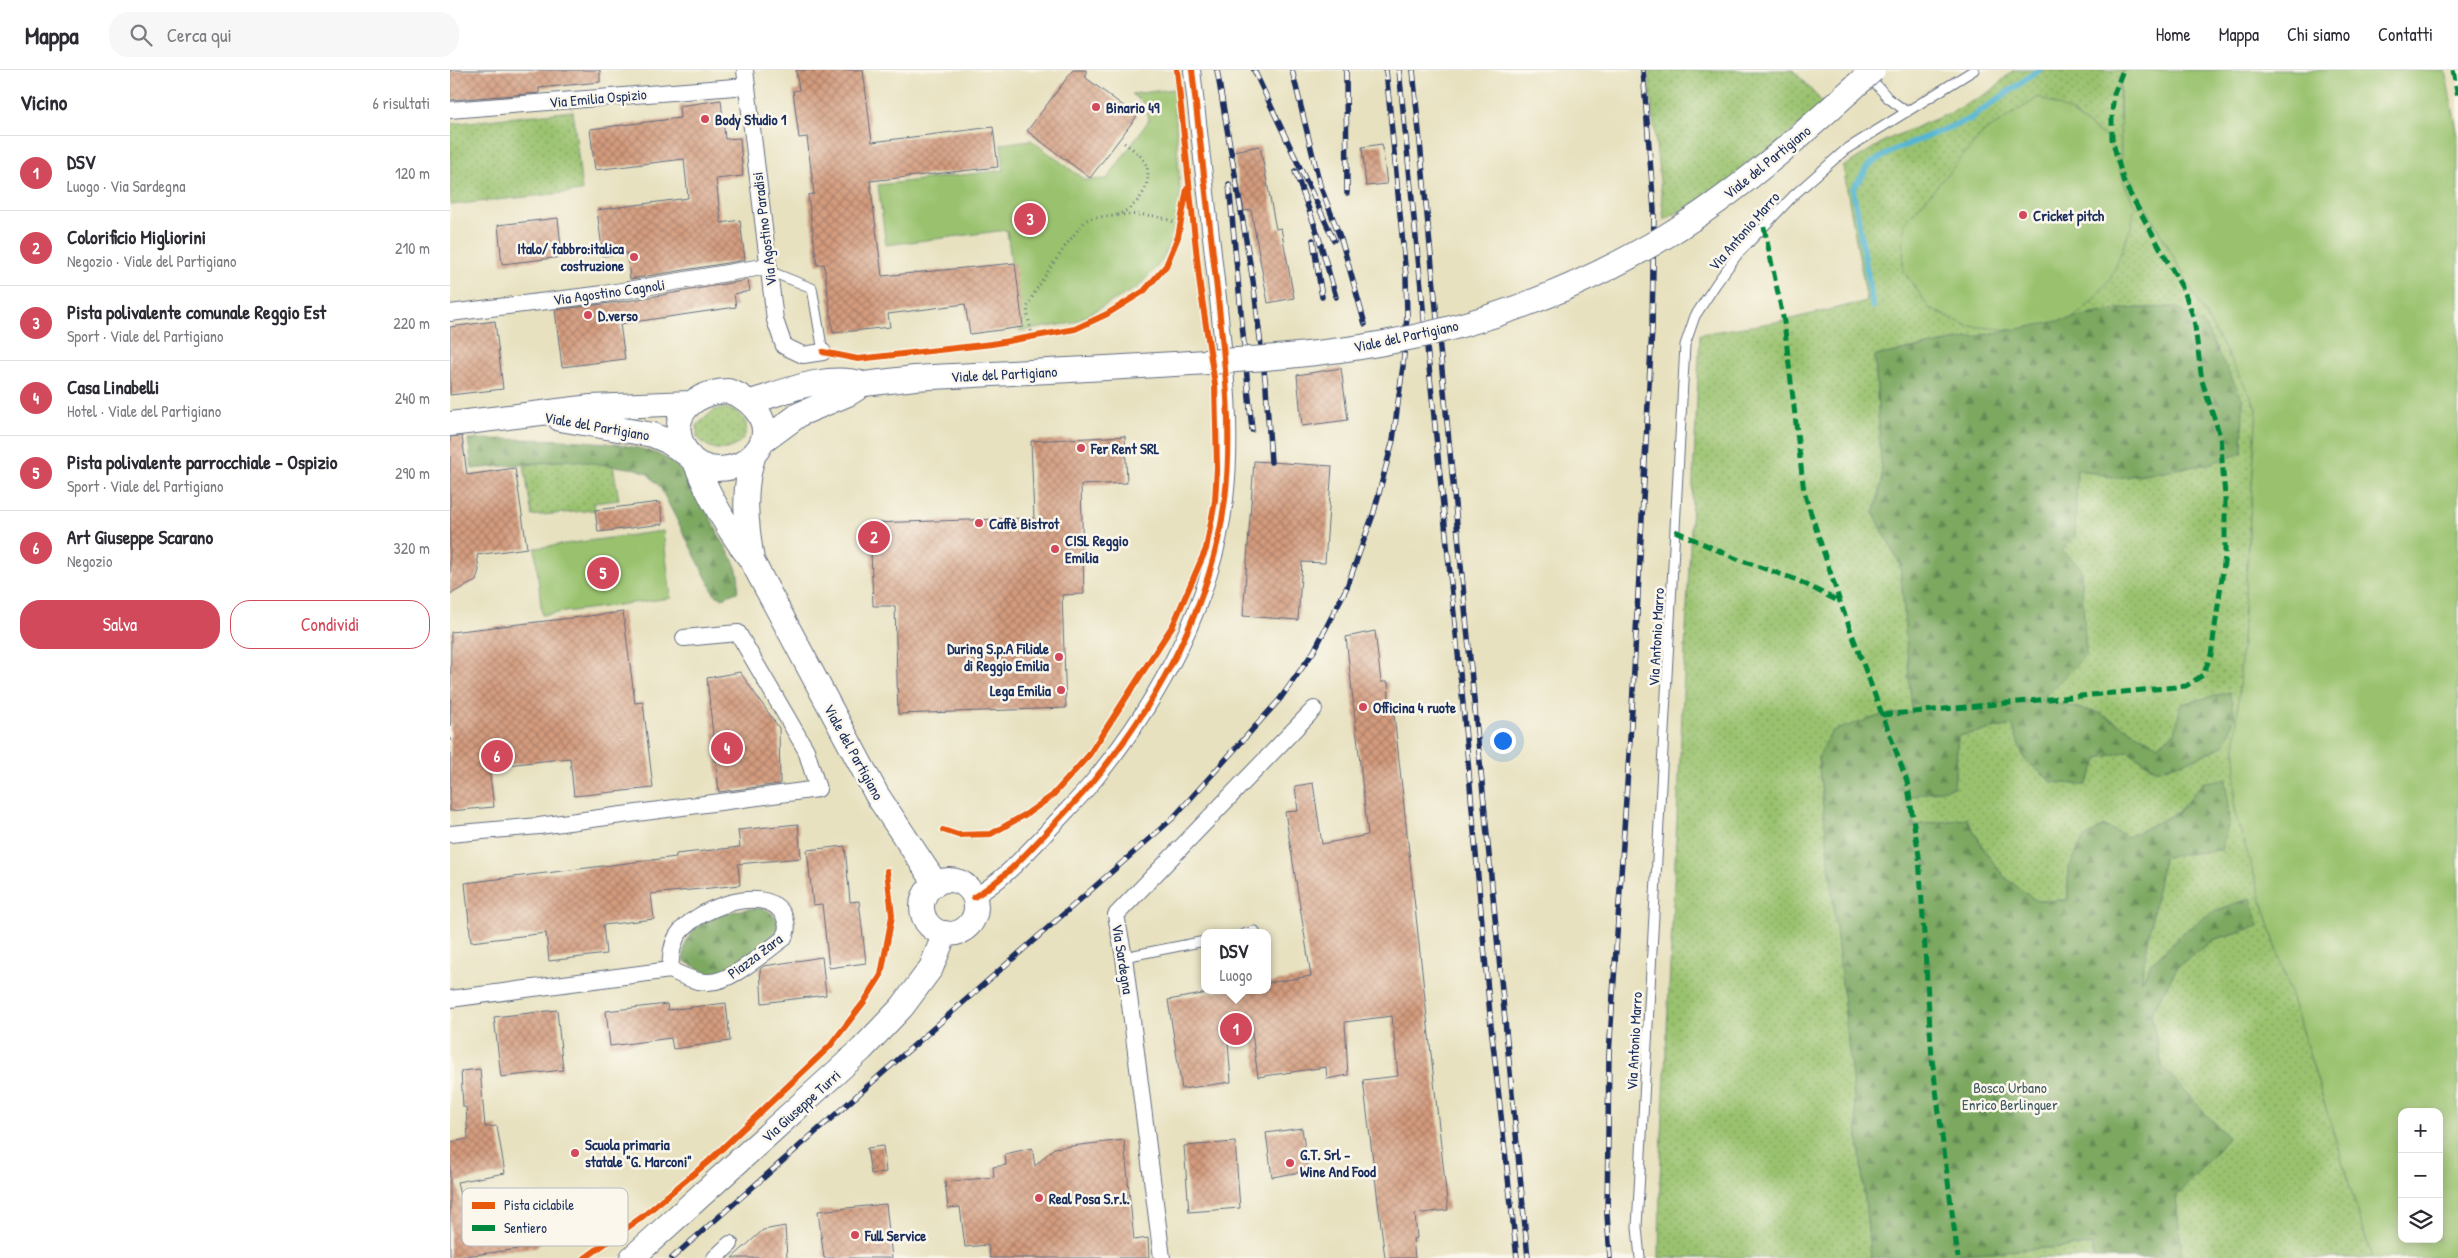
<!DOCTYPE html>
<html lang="it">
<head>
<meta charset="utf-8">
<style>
	body { margin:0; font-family:"Patrick Hand",sans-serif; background:#f7f7f7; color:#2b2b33 }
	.controls { position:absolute; right:15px; bottom:15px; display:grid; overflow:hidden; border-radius:10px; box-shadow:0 2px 12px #0003 }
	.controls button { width:45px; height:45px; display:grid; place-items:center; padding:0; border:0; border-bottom:1px solid #e1e1e2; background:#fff; color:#2b2b33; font:25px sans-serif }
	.you { position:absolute; left:1052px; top:670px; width:18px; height:18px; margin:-12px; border:4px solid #fff; border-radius:50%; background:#1a73e8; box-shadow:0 0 0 8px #1a73e833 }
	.badge { display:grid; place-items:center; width:32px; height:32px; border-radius:50%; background:#d1495b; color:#fff; font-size:16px; font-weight:700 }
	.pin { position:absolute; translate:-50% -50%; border:2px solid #fff; box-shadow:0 1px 5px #0006 }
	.popup { position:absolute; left:751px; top:859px; width:70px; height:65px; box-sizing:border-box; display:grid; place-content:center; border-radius:10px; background:#fff; filter:drop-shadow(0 1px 4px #0005); font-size:16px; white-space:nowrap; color:#7c7c81 }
	.popup b { font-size:19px; color:#2b2b33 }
	.popup::after { content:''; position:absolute; left:50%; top:100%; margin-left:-10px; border:10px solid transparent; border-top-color:#fff }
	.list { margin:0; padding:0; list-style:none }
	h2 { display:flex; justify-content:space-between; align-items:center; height:65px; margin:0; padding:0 20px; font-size:21px }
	h2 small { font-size:16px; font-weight:400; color:#7c7c81 }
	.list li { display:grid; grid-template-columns:32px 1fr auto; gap:15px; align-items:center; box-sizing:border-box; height:75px; padding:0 20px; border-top:1px solid #e1e1e2 }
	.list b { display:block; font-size:19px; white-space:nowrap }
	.list p { margin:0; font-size:16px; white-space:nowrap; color:#7c7c81 }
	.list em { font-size:16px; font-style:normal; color:#7c7c81 }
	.actions { display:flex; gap:10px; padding:15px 20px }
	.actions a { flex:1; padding:11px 0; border:1px solid #d1495b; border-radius:20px; text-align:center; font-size:18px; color:#d1495b }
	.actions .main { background:#d1495b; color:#fff }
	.icon { flex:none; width:28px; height:28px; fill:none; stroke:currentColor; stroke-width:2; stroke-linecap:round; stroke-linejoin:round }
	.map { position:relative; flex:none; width:2008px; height:1188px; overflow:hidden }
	header { display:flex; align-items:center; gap:30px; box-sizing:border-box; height:70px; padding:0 25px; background:#fff; border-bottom:1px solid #e1e1e2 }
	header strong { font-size:24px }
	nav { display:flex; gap:28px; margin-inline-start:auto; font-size:18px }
	.search { width:350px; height:45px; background:#f7f7f7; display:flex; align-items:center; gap:12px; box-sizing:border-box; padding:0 18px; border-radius:20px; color:#7c7c81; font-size:19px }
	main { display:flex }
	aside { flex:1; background:#fff }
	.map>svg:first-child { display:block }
	.grass { fill:url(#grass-dots); stroke:#5a7866 }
	.forest { fill:url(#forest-firs); stroke:#4b6c60 }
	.park { fill:#9ac26e; stroke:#5a7866; fill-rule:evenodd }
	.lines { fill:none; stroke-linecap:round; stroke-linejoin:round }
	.stream { stroke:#54b6d3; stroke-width:6 }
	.building { fill:url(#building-cross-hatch) }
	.lane-casing { stroke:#626d80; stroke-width:11 }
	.street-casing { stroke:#626d80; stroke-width:18 }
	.secondary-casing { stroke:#626d80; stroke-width:26 }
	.path { stroke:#626d80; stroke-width:3; stroke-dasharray:1 4; stroke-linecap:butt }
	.lane { stroke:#fff; stroke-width:9 }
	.street { stroke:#fff; stroke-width:16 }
	.secondary { stroke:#fff; stroke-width:24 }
	.rail-casing { stroke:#1b2f5e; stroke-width:5.5 }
	.rail { stroke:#fbf7ec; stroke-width:4; stroke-dasharray:11; stroke-linecap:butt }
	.secondary-bridge-casing { stroke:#626d80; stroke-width:26; stroke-linecap:butt }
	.secondary-bridge { stroke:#fff; stroke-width:24 }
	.quiet { stroke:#00873e; stroke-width:5; stroke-dasharray:10 5; stroke-linecap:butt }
	.cycleway-casing { stroke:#fbf7ec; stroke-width:9 }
	.cycleway { stroke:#e8590c; stroke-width:6 }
	.poi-dot { fill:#d1495b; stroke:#fbf7ec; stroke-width:2 }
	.labels { text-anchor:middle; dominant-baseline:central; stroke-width:5; stroke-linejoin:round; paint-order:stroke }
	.street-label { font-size:15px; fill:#1b2f5e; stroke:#fbf7ec }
	.poi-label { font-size:15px; font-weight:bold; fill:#1b2f5e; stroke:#fbf7ec; text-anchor:start }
	.park-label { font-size:15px; fill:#415b63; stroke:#fbf7ec }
	.key { fill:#fbf7ec; stroke:#b8bbc1; stroke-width:1 }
	.key-label { font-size:14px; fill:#1b2f5e }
</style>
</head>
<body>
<header>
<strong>Mappa</strong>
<div class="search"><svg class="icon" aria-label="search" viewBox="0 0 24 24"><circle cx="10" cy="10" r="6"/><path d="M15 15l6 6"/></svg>Cerca qui</div>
<nav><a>Home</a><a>Mappa</a><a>Chi siamo</a><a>Contatti</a></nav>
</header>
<main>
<aside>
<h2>Vicino<small>6 risultati</small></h2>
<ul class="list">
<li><span class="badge">1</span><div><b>DSV</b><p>Luogo · Via Sardegna</p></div><em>120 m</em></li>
<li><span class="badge">2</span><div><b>Colorificio Migliorini</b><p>Negozio · Viale del Partigiano</p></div><em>210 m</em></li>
<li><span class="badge">3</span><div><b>Pista polivalente comunale Reggio Est</b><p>Sport · Viale del Partigiano</p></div><em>220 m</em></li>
<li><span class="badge">4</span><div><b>Casa Linabelli</b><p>Hotel · Viale del Partigiano</p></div><em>240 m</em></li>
<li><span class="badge">5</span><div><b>Pista polivalente parrocchiale - Ospizio</b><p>Sport · Viale del Partigiano</p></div><em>290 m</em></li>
<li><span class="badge">6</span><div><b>Art Giuseppe Scarano</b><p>Negozio</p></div><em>320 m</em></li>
</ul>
<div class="actions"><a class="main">Salva</a><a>Condividi</a></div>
</aside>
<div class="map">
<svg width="2008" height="1188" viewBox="0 0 2008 1188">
	<defs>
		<pattern id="grass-dots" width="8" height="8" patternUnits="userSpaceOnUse" patternTransform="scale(1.25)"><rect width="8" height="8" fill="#9ac26e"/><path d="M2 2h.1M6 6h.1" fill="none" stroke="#7d9e5e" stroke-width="1.8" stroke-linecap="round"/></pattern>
		<pattern id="forest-firs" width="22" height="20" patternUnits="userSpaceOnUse" patternTransform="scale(1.25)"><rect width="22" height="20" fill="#7ba861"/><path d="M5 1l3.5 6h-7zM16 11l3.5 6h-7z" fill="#648953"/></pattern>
		<pattern id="building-cross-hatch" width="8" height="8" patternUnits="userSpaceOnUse" patternTransform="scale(1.25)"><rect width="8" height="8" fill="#d49b7d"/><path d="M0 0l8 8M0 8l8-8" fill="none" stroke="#ab7f6a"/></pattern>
	</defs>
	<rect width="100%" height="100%" fill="#fbf7ec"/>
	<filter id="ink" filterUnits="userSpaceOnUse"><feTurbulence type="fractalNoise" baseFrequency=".02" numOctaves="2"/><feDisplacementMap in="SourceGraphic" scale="10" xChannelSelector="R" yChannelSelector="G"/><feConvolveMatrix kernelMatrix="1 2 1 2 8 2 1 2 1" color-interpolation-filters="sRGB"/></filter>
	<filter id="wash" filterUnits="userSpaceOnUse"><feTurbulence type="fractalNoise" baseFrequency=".0096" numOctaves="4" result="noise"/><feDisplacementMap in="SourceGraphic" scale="20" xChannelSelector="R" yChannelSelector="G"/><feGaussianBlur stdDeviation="1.12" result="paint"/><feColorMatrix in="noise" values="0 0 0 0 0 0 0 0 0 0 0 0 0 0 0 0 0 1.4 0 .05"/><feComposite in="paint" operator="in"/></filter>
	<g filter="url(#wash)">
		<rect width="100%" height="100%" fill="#e7e1bf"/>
		<path class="grass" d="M1198,0h145l31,34 -99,83 -61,33z
			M1563,0h111l-5,9 2,83 136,246 -21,329 -1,76 137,445h-190l-6,-61 52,-59 -66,-72 -11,-52 27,-48 35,-26 46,-14 -8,-28 -39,14 -72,71 23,-127 41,-74 -26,30 -50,25 -24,-11 -36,44v30l-31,1 -31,-22 -19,-25 -20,-35 -53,6 -5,-28 45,-10 4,-51 54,-11 13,35 27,22 34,3 13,-27 29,-7 29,19 37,-11 31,-14 -50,-12 -18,12 -58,-32 -58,-13 20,-149 14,-15 1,-67 41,9 92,-14 -33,-157 -57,2 -244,47 7,126 -8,32 26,50 12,148 -30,3 -64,43 53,500h-212l1,-81 40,-843 82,-13 85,-20 -24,-134 43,-27 66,-28 39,-21z
			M123,41l9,80 -132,14v-81z
			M275,338c48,10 5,66 -28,29v-12l17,-15z
			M119,390l44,5 6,35 -25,3 1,7 -63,6 -8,-51z
			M1643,1175l1,13h-136v-4z"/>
		<path class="forest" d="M1726,237l28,18 39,75 -1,53 -33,11 -92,14 -40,-9 -2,67 -13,15 19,16 5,88 -45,45 58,13 58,32 18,-12 6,-29 48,-12 6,24 -10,29 -31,14 -37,11 -29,-19 -29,7 -13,27 -34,-3 -27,-22 -13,-35 -54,11 -4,51 -45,10 5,28 53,-6 20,35 19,25 31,22 31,-1v-30l15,-31 21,-13 24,11 50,-25 26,-30 22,-3 3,44 -8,27 -58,7 -22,124 11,-18 32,-31 28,-20 39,-14 8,28 -46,14 -35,26 -27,48 11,52 66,72 -52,59 6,61h-88l-2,-13 -134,9v4h-87l-53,-500 14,-27 50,-16 30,-3 -12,-148 -26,-50 8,-32 -7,-126 244,-47z
			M18,369c47,1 163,-4 199,20 26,18 37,47 51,74 10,19 26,38 19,59l-15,6 -7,-3 -55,-108 -12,-13 -11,-5 -68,-9 -97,9z
			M313,838c12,6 20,14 14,27l-58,38 -10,1 -25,-13c-4,-42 47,-52 79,-53z"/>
		<path class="park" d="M1675,0h320l13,66v1122h-86l-137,-445 1,-76 21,-329 -136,-246 -1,-82zM1952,1042h37v127h-37z
			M724,19l7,122 -19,50 -24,26 -65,36 -53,8 -13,-101 -121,15 -8,-60 126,-15 -3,-26 30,-4 54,40 22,-1 42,-59 -2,-14 -15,-12z
			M1589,27l30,14 36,26 11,18 8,28 11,23 -4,21 -20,51 -22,26 -16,14 -61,12 -44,-4 -38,-17 -27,-39 1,-46 80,-92z
			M213,461l8,67 -129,17 -7,-67z"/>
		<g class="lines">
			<path class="stream" d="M1423,237l-20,-118 17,-25 24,-14 76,-31 69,-49"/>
		</g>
		<g id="blocks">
			<path class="building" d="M0,0h150v12l-61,6v5l-89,7z
				M346,0h67l9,72 121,-15 5,40 -128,14 12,95 133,-13 8,64 -53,7 -5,-30 -77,10 2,13 -57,6 -9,-69 -7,1 -9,-70 6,-1 -7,-57 -8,1 -6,-47 6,-1z
				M623,0h13v8l51,38 -47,62 -63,-47z
				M271,30l4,39 15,-1 3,38 -27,3 5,44 19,-3 5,40 -115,19 -3,-26 -24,3 -6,-46 91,-12 -4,-39 -89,11 -5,-41 90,-11 -1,-12z
				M932,74l5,40 -21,2 -4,-39z
				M810,76l16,83 5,-1 13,70 -26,5 -17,-93 -7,1 -11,-60z
				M108,148l4,39 -60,7 -4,-39z
				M298,210l2,11 -16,3 2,13 -116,17 5,35 -63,8 -7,-57 72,-9z
				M45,251l8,68 -53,6v-68z
				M891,298l7,52 -46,6 -5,-51z
				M12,366l5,39 48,-7 12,80 -50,7 2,15 -3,11 -26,13v-157z
				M675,366l2,47 -46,2 3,109 -22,1 4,113 -168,6 -3,-108h-22l-3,-83 164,-5 -3,-77z
				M804,391l78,5 -7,97 -23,-1 -4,58 -55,-4z
				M210,432l3,22 -65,8 -3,-22z
				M173,542l12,91 8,-1 10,86 -79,8 -4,-38 -81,9 5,40 -44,4 1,-179z
				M925,561l6,51h7l2,31 4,1 54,496 -33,4 2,24 -4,1 2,19h-30l-22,-178 35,-4 -6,-60 -47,6 3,53 -21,4 -1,-12 -68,10 -7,-51 -24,3 4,53 -49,7 -14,-89 57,-10h42v-7l44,-7 -26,-164 13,-1 -3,-25 18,-3 9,61 46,-9 -22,-198z
				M290,602l39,56 1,56 -61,8 -12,-114z
				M348,754l3,34 -63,6 2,21 -89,9 3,25 -51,6 3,29 -57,7 -3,-28 -75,9 -6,-59 211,-26v-3l64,-7 -2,-17z
				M395,776l5,56 9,-1 7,62 -37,5 -7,-64 -9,1 -6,-55z
				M372,887l4,38 -64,8 -2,-34 4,-3z
				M276,933l4,38 -57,8 -2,-11 -61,8 -4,-35 61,-7 1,6z
				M107,940l6,60 -62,7 -7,-60z
				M30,999l5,58 12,-1 8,47 -48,9 8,37 52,-9 71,-8 -17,21 -15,13 -21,11 -85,11v-116l18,-3 -2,-32h-3l-2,-36z
				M852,1058l6,43 -36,6 -6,-44z
				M674,1070l10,100 14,-2 1,20h-159l-2,-13 -23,2 -5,-40 -12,1 -3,-26 49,-5 -1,-10 13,-2 -1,-11 27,-6 3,18 19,-18z
				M785,1072l5,66 -51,4 -5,-66z
				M433,1076l3,26 -15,2 -4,-26z
				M436,1134l6,54h-68l-6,-47z
				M335,1156l2,32h-55l31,-28z"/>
		</g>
	</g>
	<g filter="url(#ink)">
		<use href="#blocks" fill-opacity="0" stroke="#626d80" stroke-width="1"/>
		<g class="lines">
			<defs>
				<path id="lane" d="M1419,6l19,22 19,14
					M319,201l43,17 11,64
					M796,863l9,-2
					M674,887l81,-16
					M1190,1188l-3,-31 48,-882 10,-29 21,-32 21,-29 57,-60 51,-45 129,-80"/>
				<path id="street" d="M295,0l30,250 9,26 19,9 20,-3
					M0,40l297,-24
					M0,243l154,-19 164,-28
					M0,764l89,-8 279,-37 -12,-39 -68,-117 -54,5
					M524,827c29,-17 49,-40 72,-64 16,-18 34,-35 49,-54 64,-78 118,-178 130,-280 8,-66 0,-134 -7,-201 -8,-76 -17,-152 -26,-228
					M0,929l220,-29c12,5 24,12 37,12 24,1 56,-29 76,-43 5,-9 5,-15 0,-25 -19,-32 -90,-4 -106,22 -6,10 -6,22 -7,34
					M265,1188l15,-14
					M712,1188l-38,-301 -8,-42 198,-206"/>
				<path id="secondary" d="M278,321c27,8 50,38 26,63 -17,19 -53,21 -67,-1 -23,-35 5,-61 41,-62z
					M301,332c36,-11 75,-29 113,-18
					M110,349l93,16 14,6 21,14
					M0,354l141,-17 99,-4
					M312,372l38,-28 48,-20 16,-10
					M246,394c14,35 33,67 56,97l125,234 59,89
					M302,490c-6,-36 -10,-72 2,-106
					M472 837a27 27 0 1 1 54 0a27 27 0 1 1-54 0Z
					M182,1188l230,-209 40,-42 29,-39 14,-35"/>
			</defs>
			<use href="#lane" class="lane-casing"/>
			<use href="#street" class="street-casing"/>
			<use href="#secondary" class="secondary-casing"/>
			<path class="path" d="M668,145c23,-1 42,-1 62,10
				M582,266c-1,-8 -6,-22 -4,-30 3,-12 49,-79 59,-86 8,-5 22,-2 30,-5 19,-7 35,-27 30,-48 -3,-11 -15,-18 -24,-25"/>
			<use href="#lane" class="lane"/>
			<use href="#street" class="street"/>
			<use href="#secondary" class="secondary"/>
			<defs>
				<path id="rail" d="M767,0l36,211 13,106 5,75
					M804,0l80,170
					M842,0l28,115 22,57 23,82
					M896,0l1,123
					M949,0l63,623 29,333 26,232
					M963,0l115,1188
					M845,101l23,64 18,62
					M779,114l23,246
					M863,170l9,57
					M222,1188l501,-440 107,-119 34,-48 33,-64 27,-75 19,-72 10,-74 4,-50 -1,-40 -20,-206
					M1160,1188l-3,-44 2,-159 23,-346 20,-381 2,-118 -11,-140"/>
			</defs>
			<use href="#rail" class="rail-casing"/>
			<use href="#rail" class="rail"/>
			<defs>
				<path id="secondary-bridge" d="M414,314l51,-6c92,-5 184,-9 276,-15 65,-4 129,-8 193,-20 99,-18 195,-54 282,-107 76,-46 141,-106 207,-166"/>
			</defs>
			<use href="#secondary-bridge" class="secondary-bridge-casing"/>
			<use href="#secondary-bridge" class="secondary-bridge"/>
			<path class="quiet" d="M2003,0l5,27
				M1314,157l20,95 20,170 36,110 67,179 12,75 13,203 26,199
				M1225,461l62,28 60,21 43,22
				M1432,645l304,-29 17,-11 8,-20 14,-99v-60l-5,-60 -18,-55 -8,-62 -10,-28 -60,-108 -12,-44v-27l2,-18 9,-24"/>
			<defs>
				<path id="cycleway" d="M373,282l35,7 134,-15 83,-15 32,-15 37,-23 22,-25 12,-29 9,-48
					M493,760l15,5 33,-1 37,-21 24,-17 37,-41 84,-130 33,-76 9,-48 2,-34 -2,-82 -15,-99 -23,-216
					M524,827c29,-17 49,-40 72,-64 16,-18 34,-35 49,-54 64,-78 118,-178 130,-280 8,-66 0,-134 -7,-201 -8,-76 -17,-152 -26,-228
					M135,1188l57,-41 67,-56 121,-115 34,-44 17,-27 11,-59 -5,-45"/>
			</defs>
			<use href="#cycleway" class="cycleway-casing"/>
			<use href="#cycleway" class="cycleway"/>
		</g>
	</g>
	<g class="poi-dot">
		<circle cx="646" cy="37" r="5"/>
		<circle cx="255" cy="49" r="5"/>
		<circle cx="1573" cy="145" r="5"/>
		<circle cx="184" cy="187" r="5"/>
		<circle cx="138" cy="245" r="5"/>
		<circle cx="631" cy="378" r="5"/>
		<circle cx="529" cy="453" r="5"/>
		<circle cx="605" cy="479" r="5"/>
		<circle cx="609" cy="587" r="5"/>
		<circle cx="611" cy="620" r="5"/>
		<circle cx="913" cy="637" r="5"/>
		<circle cx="125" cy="1083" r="5"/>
		<circle cx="840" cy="1093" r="5"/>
		<circle cx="589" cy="1128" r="5"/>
		<circle cx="405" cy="1165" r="5"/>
	</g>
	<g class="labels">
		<g class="street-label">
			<text transform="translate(148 28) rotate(-5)">Via Emilia Ospizio</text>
			<text transform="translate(1317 92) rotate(-39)">Viale del Partigiano</text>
			<text transform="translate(314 159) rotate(-97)">Via Agostino Paradisi</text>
			<text transform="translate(1294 161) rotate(-49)">Via Antonio Marro</text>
			<text transform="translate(159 222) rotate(-8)">Via Agostino Cagnoli</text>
			<text transform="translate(956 266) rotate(-12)">Viale del Partigiano</text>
			<text transform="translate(554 304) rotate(-3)">Viale del Partigiano</text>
			<text transform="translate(147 356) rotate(10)">Viale del Partigiano</text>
			<text transform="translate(1206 567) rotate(-87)">Via Antonio Marro</text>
			<text transform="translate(404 682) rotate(61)">Viale del Partigiano</text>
			<text transform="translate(305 886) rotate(-37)">Piazza Zara</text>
			<text transform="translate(673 889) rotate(81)">Via Sardegna</text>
			<text transform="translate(1184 971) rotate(-87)">Via Antonio Marro</text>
			<text transform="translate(351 1036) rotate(-42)">Via Giuseppe Turri</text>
		</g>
		<g class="poi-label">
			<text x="656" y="37">Binario 49</text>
			<text x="265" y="49">Body Studio 1</text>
			<text x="1583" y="145">Cricket pitch</text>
			<text x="174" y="178" text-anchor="end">Italo/ fabbro:italica<tspan x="174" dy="17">costruzione</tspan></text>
			<text x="148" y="245">D.verso</text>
			<text x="641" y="378">Fer Rent SRL</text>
			<text x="539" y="453">Caffè Bistrot</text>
			<text x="615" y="470">CISL Reggio<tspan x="615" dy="17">Emilia</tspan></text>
			<text x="599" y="578" text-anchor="end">During S.p.A Filiale<tspan x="599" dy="17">di Reggio Emilia</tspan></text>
			<text x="601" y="620" text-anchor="end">Lega Emilia</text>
			<text x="923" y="637">Officina 4 ruote</text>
			<text x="135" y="1074">Scuola primaria<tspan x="135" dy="17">statale "G. Marconi"</tspan></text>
			<text x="850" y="1084">G.T. Srl -<tspan x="850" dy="17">Wine And Food</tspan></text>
			<text x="599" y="1128">Real Posa S.r.l.</text>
			<text x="415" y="1165">Full Service</text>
		</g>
		<g class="park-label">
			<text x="1560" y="1017">Bosco Urbano<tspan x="1560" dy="17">Enrico Berlinguer</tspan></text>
		</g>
	</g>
	<rect x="12" y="1118" width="166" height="58" rx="8" class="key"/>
	<rect x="22" y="1132" width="23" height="7" fill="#e8590c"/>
	<rect x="22" y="1155" width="23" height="6" fill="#00873e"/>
	<g class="key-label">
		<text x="54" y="1140">Pista ciclabile</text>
		<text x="54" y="1163">Sentiero</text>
	</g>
</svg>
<div class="controls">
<button>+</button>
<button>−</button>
<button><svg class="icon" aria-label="layers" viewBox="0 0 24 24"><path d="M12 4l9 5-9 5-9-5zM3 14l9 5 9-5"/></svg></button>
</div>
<div class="you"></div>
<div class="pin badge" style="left:786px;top:959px">1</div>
<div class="popup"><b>DSV</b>Luogo</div>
<div class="pin badge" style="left:424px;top:467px">2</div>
<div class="pin badge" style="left:580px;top:149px">3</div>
<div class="pin badge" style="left:277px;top:678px">4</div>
<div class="pin badge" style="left:153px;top:503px">5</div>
<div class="pin badge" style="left:47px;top:686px">6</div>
</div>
</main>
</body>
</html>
